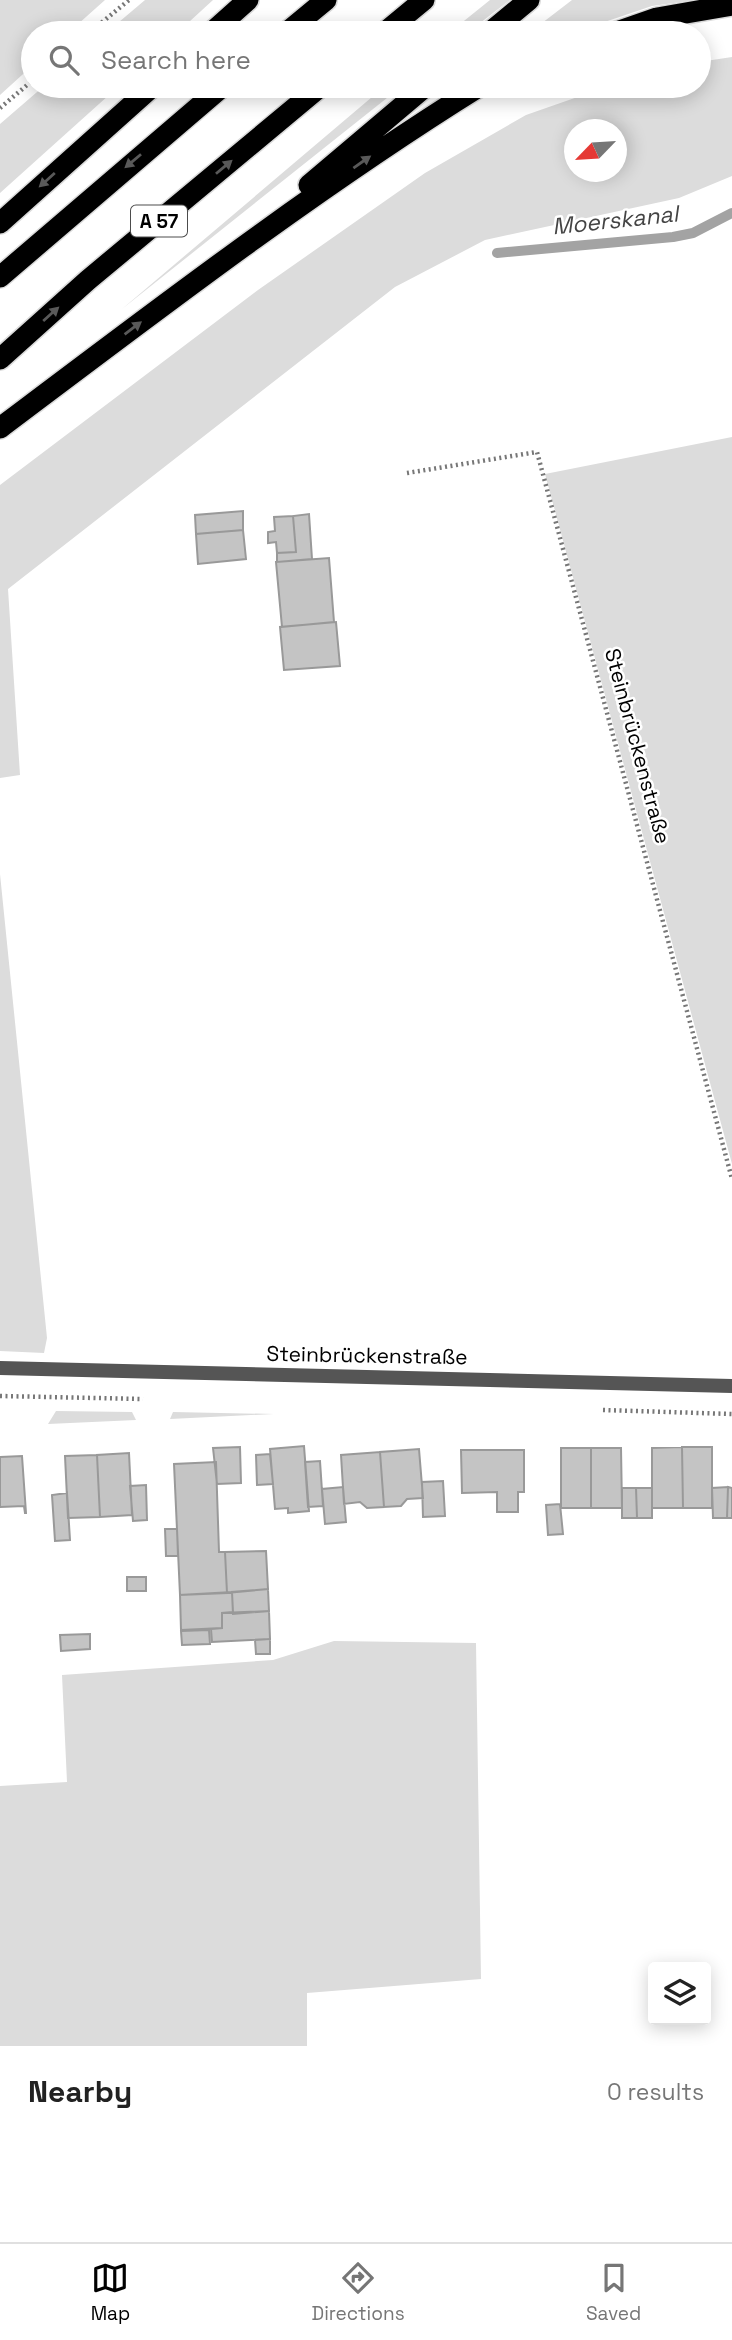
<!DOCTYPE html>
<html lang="en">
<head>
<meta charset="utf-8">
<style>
	body { margin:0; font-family:"Space Grotesk",sans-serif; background:#f2f2f2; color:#222 }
	.controls { position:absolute; right:21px; bottom:21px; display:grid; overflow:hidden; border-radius:7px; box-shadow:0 4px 18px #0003 }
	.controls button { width:63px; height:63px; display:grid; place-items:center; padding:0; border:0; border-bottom:2px solid #e0e0e0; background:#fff; color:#222; font:35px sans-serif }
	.compass { position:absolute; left:564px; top:119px; width:63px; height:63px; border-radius:50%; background:#fff; box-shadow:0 4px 18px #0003; rotate:245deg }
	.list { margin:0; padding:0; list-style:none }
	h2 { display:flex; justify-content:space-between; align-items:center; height:91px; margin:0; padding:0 28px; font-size:30px }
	h2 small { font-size:23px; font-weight:400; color:#767676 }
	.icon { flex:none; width:38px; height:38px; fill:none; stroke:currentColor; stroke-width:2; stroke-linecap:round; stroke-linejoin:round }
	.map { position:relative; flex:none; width:732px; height:2046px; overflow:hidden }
	.search { position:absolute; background:#fff; box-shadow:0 4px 18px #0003; left:21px; right:21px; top:21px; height:77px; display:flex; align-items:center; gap:18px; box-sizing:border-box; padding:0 24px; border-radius:38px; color:#767676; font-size:26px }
	.sheet { height:196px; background:#fff }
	nav { display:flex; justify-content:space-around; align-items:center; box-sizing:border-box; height:98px; border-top:2px solid #e0e0e0; background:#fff; font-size:19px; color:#767676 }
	nav a { display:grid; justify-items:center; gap:4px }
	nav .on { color:#000 }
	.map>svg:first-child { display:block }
	.green { fill:#dcdcdc; fill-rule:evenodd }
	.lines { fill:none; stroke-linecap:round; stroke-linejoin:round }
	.stream { stroke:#a3a3a3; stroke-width:10 }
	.building { fill:#c4c4c4; stroke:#999; stroke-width:2 }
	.motorway-casing { stroke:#dbdbdb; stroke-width:24 }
	.path { stroke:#777; stroke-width:4.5; stroke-dasharray:2 3.5; stroke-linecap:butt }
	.minor { stroke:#555; stroke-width:14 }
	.motorway { stroke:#000; stroke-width:21 }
	.oneway { fill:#595959 }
	.labels { text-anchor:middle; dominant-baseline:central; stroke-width:5; stroke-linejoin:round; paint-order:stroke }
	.shield { fill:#fff; stroke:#4c4c4c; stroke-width:2 }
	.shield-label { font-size:19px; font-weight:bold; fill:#000 }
	.street-label { font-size:21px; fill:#000; stroke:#fff }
	.water-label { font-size:23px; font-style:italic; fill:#444; stroke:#fff }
</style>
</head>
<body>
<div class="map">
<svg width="732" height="2046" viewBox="0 0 732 2046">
	<rect width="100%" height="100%" fill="#fff"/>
	<path class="green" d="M0,0h105l-37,33h-35v32l-33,30z
		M145,0h68l-36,33h-71z
		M490,0h20l-43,33h-18z
		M572,0h123l-43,6 -80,27h-43z
		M732,57v119l-53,22 -194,42 -90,47 -387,302 12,186 -20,3v-293l258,-195 167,-117 101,-58 83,-29h90v-24zM574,130h42v42h-42z
		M44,86h75l-119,107v-69z
		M385,86h17l-280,223z
		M732,437v727l-187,-690z
		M0,874l47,464 -3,15 -44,-2z
		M56,1411l76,1 4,8 -88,4z
		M173,1412l101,2 -104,5z
		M334,1641l142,2 5,336 -174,14v53h-307v-260l67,-4 -5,-107 211,-15z"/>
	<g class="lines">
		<path class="stream" d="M497,253l176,-16 20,-4 39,-20"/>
	</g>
	<path class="building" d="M243,511v19l-47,4 -1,-19z
		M309,514l3,45 -35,3v-9l19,-1 -3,-36z
		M293,516l3,36 -19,1 -1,-11 -8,1v-11l7,-1 -1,-14z
		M243,530l3,29 -48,5 -2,-30z
		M329,558l5,64 -52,5 -6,-65z
		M336,622l4,44 -56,4 -4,-43z
		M304,1446l5,65 -21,2v-5l-13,1 -5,-60z
		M240,1447l1,36 -24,1 -4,-36z
		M682,1447l1,61h-31v-60z
		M682,1447h30v61h-29z
		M561,1448h30v60h-30z
		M591,1448h30l1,60h-31z
		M419,1449l4,49 -16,1 -6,7 -17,1 -4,-55z
		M461,1450h63v42h-6v20h-21v-20l-35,1z
		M380,1452l4,55 -17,1 -7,-6 -16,2 -3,-49z
		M129,1453l3,62 -32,2 -3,-62z
		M270,1454l3,30 -16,1 -1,-30z
		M97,1455l3,62 -32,1 -3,-62z
		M22,1456l4,57h-1l-1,-7 -24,1v-50z
		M320,1461l3,45 -15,1 -3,-45z
		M216,1462l3,90h6l2,41 -47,2 -6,-131z
		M443,1481l2,35 -22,1 -1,-35z
		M146,1485l1,35 -14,1 -3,-35z
		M343,1487l3,35 -21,2 -3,-35z
		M728,1487l-1,31h-14l-1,-30z
		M728,1487l4,1v30h-5z
		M622,1488h14l1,30h-15z
		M636,1488h16v30h-15z
		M67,1493l3,47 -15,1 -3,-46z
		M560,1504l3,30 -15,1 -2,-30z
		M165,1529h12l1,27h-12z
		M266,1551l2,38 -41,4 -2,-41z
		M127,1577h19v14h-19z
		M268,1589l1,22 -36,3 -1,-22z
		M232,1592l1,20 -11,1v15l-41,2 -1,-35z
		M269,1611l1,28 -58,3 -1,-13 11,-1v-15z
		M209,1630l1,14 -28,1 -1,-14z
		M90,1634v15l-29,2 -1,-16z
		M270,1639v15h-14l-1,-14z"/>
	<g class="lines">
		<defs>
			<path id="motorway" d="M211,33l37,-33
				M286,33l40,-33
				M384,33l40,-33
				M489,33l40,-33
				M614,33l43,-15 75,-13
				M309,185l117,-99
				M0,223l153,-137
				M0,277l223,-191
				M0,359l88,-79 233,-194
				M0,428c157,-118 313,-238 480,-342"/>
		</defs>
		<use href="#motorway" class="motorway-casing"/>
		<path class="path" d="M89,33l40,-33
			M0,108l33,-28
			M407,473l130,-21 195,727
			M0,1396l143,3
			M603,1410l129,4"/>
		<path class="minor" d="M0,1368l732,18"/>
		<use href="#motorway" class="motorway"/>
	</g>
	<defs><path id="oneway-solid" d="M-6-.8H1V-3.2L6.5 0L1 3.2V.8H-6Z" transform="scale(1.75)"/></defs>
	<g class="oneway">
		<use href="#oneway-solid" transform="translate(133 161) rotate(140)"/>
		<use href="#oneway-solid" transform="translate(362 162) rotate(-35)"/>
		<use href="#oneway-solid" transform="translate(224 167) rotate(-40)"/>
		<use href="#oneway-solid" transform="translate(47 180) rotate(138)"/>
		<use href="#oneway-solid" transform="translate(51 314) rotate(-42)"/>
		<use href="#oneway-solid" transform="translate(133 328) rotate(-37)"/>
	</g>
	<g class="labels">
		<rect class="shield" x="131" y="205.5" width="56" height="31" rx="5"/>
		<g class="shield-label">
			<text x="159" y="221">A 57</text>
		</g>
		<g class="street-label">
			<text transform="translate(638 746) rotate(75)">Steinbrückenstraße</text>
			<text transform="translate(367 1355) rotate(1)">Steinbrückenstraße</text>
		</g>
		<g class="water-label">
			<text transform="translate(615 220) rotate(-6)">Moerskanal</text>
		</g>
	</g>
</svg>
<div class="controls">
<button><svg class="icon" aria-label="layers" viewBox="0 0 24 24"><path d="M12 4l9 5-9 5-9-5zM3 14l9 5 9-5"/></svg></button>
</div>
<svg class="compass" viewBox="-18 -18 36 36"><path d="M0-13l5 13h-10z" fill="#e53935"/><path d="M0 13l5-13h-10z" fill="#767676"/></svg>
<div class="search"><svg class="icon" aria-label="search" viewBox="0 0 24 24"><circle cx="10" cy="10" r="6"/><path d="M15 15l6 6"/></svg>Search here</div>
</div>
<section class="sheet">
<h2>Nearby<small>0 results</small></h2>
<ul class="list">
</ul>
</section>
<nav>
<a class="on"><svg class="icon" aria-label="map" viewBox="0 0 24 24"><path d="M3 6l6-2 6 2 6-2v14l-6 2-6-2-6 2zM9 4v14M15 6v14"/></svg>Map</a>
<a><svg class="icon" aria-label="directions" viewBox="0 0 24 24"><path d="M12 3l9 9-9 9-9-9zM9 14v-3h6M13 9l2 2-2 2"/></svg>Directions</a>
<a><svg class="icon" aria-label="saved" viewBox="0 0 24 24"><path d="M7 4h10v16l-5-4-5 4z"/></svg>Saved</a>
</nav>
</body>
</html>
